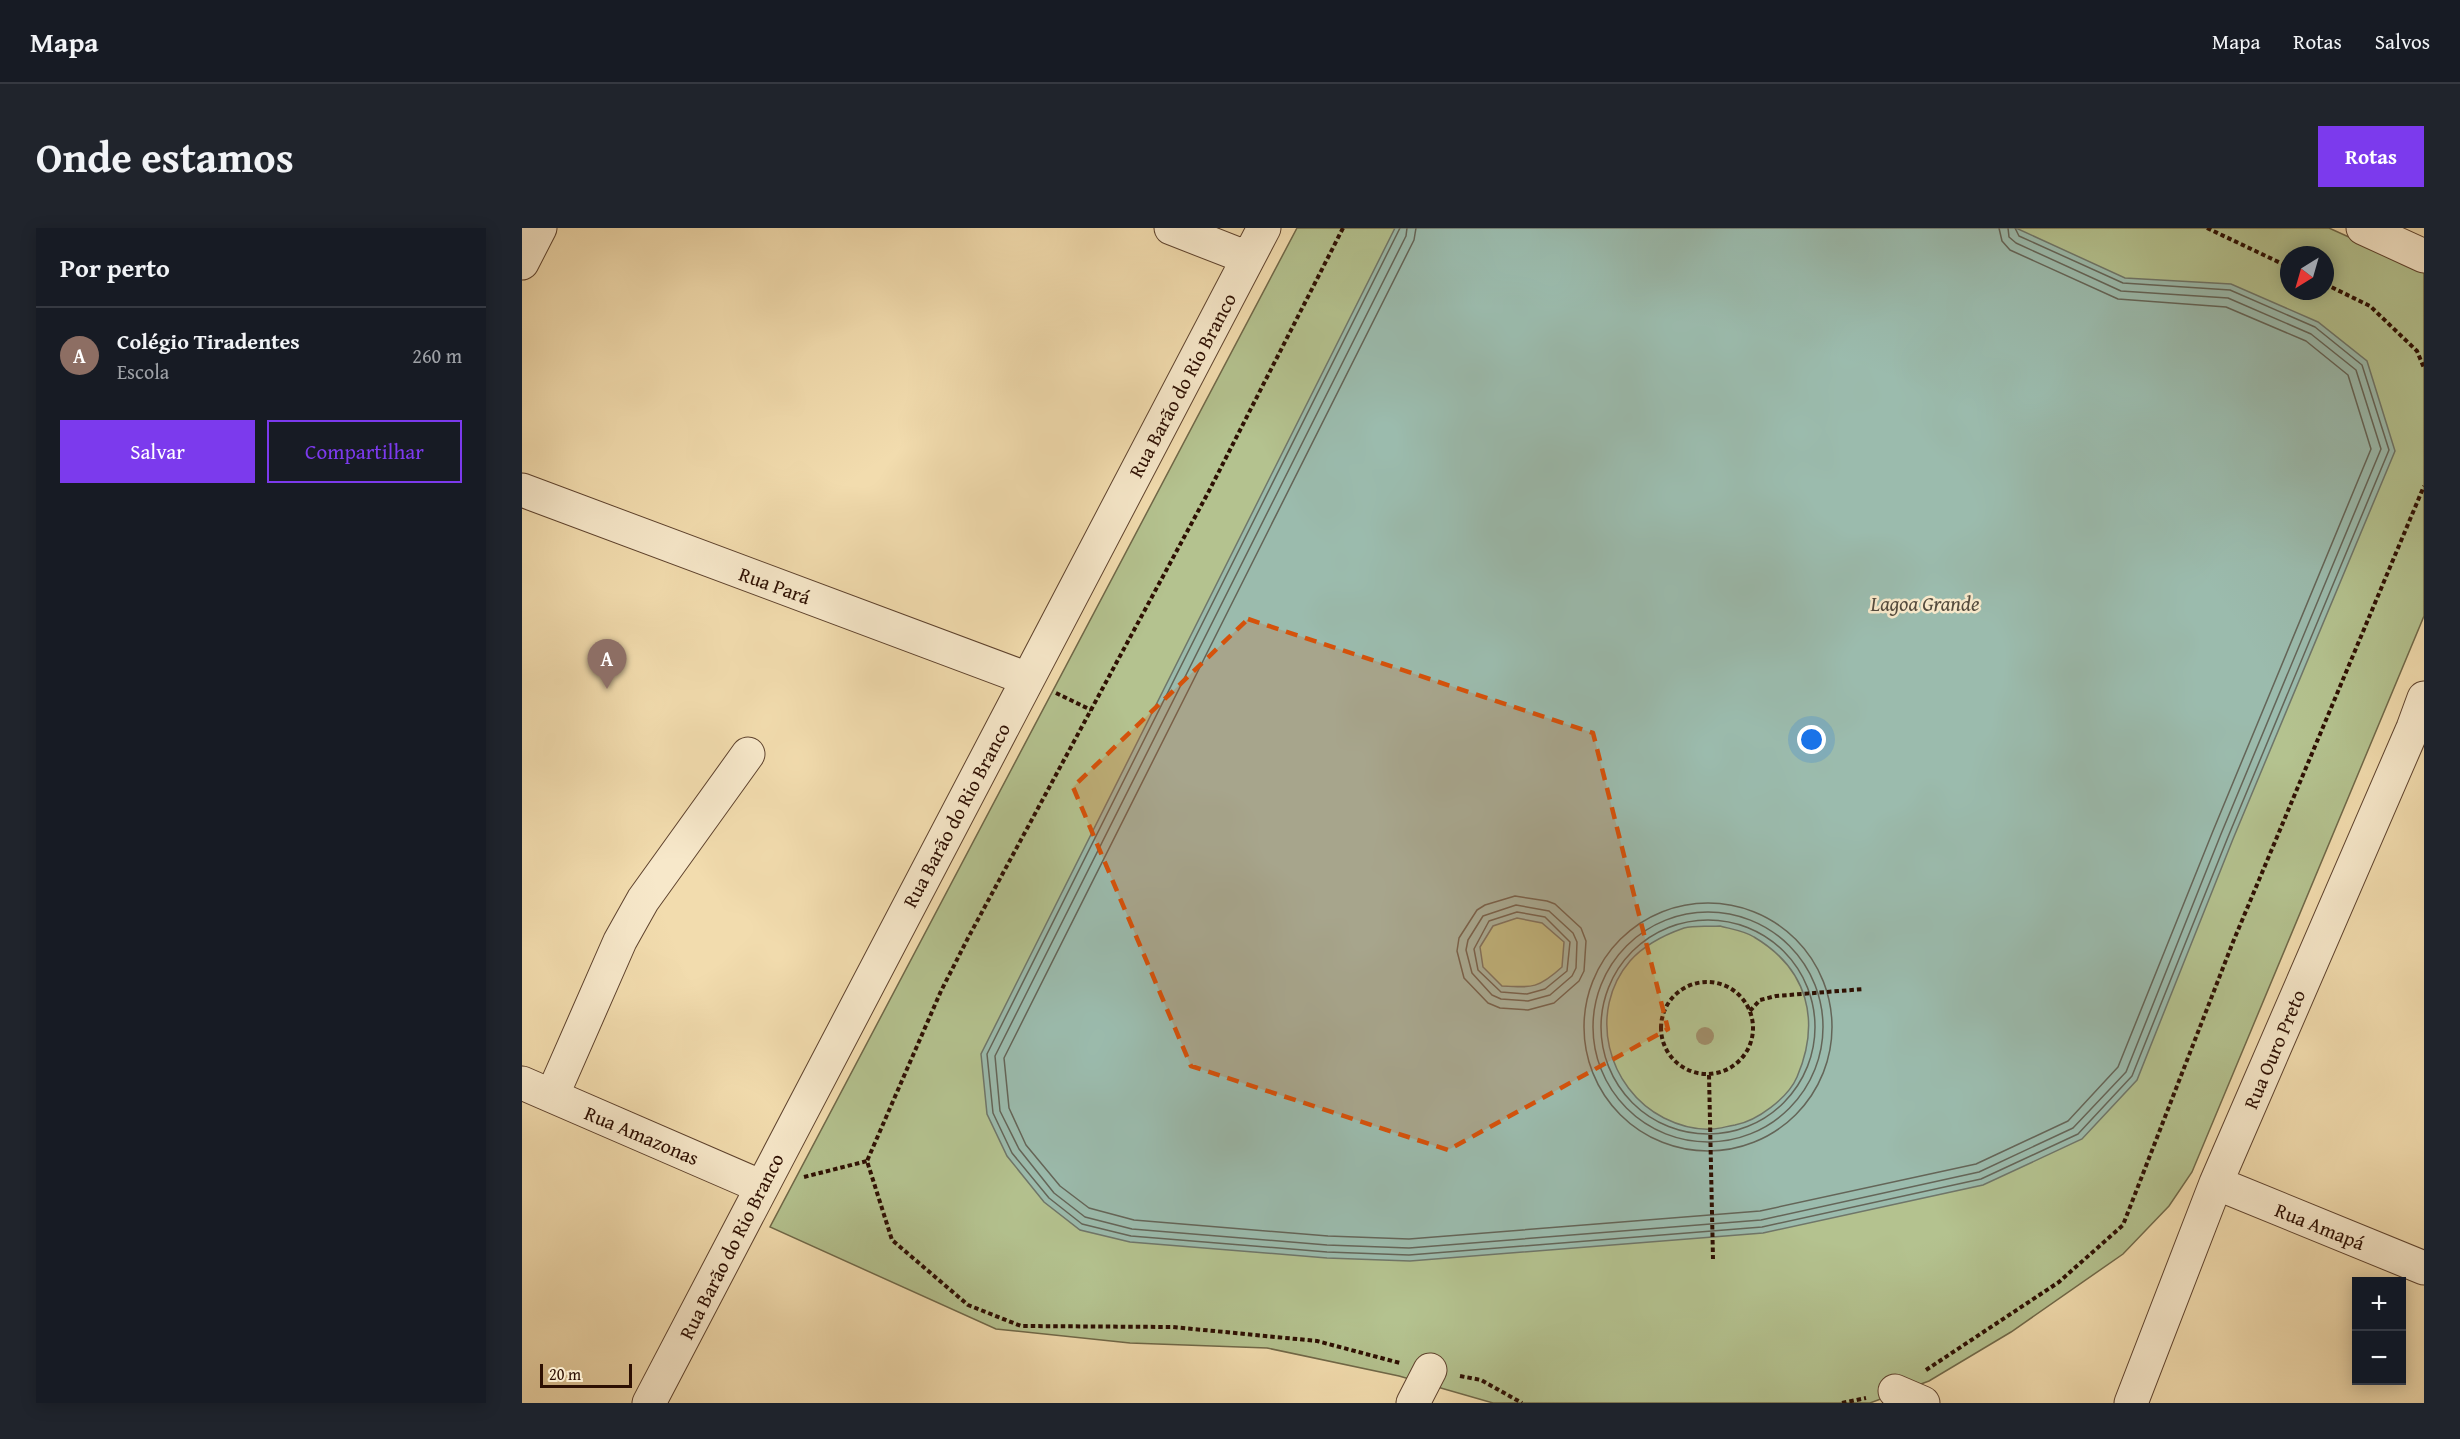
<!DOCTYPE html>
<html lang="pt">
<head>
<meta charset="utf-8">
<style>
	body { margin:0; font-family:"Gentium Book Plus",serif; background:#20242c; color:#f1f3f6 }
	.controls { position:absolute; right:18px; bottom:18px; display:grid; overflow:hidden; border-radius:0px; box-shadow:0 3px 15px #0003 }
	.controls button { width:54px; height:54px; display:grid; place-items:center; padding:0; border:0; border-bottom:2px solid #363941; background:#171b24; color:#f1f3f6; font:30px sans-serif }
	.compass { position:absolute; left:1758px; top:18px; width:54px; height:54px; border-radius:50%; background:#171b24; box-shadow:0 3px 15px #0003; rotate:217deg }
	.scale { position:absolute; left:18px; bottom:15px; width:92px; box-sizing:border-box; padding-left:6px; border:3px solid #2d0f02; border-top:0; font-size:16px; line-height:21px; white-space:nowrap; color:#2d0f02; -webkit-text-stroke:4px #f7e8ca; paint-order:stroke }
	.you { position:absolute; left:1290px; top:512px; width:21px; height:21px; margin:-15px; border:4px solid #fff; border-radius:50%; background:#1a73e8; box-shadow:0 0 0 9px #1a73e833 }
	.badge { display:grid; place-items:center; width:39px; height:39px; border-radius:50%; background:#7c3aed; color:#fff; font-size:20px; font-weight:700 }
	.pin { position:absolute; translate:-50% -50px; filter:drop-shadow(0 2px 3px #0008) }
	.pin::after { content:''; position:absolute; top:32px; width:21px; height:18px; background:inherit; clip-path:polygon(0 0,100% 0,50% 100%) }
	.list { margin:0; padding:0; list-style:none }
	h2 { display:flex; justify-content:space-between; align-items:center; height:78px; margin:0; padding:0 24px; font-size:26px }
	h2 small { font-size:20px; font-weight:400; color:#9ea1a6 }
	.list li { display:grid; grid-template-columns:39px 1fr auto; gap:18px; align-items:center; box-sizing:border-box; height:96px; padding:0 24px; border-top:2px solid #363941 }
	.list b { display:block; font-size:22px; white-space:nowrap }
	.list p { margin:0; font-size:20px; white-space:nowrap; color:#9ea1a6 }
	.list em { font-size:20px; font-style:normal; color:#9ea1a6 }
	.actions { display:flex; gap:12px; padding:18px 24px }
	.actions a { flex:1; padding:14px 0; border:2px solid #7c3aed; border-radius:0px; text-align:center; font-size:21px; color:#7c3aed }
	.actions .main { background:#7c3aed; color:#fff }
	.map { position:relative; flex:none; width:1902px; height:1175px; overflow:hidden; border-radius:0px }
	header { display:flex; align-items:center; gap:36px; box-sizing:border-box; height:84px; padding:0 30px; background:#171b24; border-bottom:2px solid #363941 }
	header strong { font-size:28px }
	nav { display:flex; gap:33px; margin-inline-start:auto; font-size:21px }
	.intro { display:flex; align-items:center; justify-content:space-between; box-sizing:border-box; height:144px; padding:0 36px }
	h1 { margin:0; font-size:42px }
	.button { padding:15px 27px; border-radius:0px; background:#7c3aed; color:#fff; font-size:21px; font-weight:700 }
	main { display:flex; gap:36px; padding:0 36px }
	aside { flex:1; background:#171b24; border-radius:0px; box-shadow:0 3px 15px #0003 }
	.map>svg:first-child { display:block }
	.green { fill:#b4c28f; stroke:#706848; stroke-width:1.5; fill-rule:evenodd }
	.water { fill:#9bbbad; stroke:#6f7669; stroke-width:1.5; fill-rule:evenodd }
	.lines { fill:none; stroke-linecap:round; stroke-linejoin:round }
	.shore { stroke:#646558; stroke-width:1.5 }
	.minor-casing { stroke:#5e422d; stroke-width:35 }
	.path { stroke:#2d0f02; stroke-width:4; stroke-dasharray:4.5 3; stroke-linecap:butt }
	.minor { stroke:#f7e8ca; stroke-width:33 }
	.tree { fill:#a08e6a }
	.marked { fill:#d5520b; fill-opacity:0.2; stroke:#d5520b; stroke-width:4.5; stroke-dasharray:12 8; stroke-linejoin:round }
	.labels { text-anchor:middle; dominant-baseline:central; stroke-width:5; stroke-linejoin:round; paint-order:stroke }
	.street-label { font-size:20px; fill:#2d0f02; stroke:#f7e8ca }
	.water-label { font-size:21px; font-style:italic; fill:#544b3e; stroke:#f7e8ca }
</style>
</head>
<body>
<header>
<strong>Mapa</strong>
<nav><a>Mapa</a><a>Rotas</a><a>Salvos</a></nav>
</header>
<div class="intro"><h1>Onde estamos</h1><a class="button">Rotas</a></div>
<main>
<aside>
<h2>Por perto<small></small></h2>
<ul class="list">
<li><span class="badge" style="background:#8d6e63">A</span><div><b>Colégio Tiradentes</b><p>Escola</p></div><em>260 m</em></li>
</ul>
<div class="actions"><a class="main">Salvar</a><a>Compartilhar</a></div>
</aside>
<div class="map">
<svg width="1902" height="1175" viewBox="0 0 1902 1175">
	<rect width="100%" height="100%" fill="#f2dcae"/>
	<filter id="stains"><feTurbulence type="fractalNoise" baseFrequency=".00333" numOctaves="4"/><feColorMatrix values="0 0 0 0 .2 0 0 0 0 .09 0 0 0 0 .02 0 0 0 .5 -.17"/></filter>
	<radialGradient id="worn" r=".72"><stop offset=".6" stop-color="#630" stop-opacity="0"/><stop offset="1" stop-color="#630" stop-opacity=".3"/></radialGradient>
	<path class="green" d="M775,0h1032l95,43v345l-232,556 -23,34 -46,48 -112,78 -82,49 -59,22h-377l-94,-27 -132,-28 -137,-5 -134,-14 -226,-102zM1767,27h36v36h-36z"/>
	<path class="water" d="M873,0h621l109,50 106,6 87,38 49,39 28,90 -162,388 -96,241 -55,59 -99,46 -220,48 -353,28 -83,-3 -197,-16 -50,-12 -36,-28 -37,-46 -20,-42 -6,-60zM995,690l25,5 22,19 -2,25c-23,21 -29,21 -60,19l-19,-19 -3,-20 13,-21zM1198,698c11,3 25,5 34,11 54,32 67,84 43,140 -9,21 -40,44 -62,48 -8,1 -15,4 -23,4 -16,1 -34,-4 -48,-11 -57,-29 -77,-107 -34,-157 14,-16 34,-26 54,-33 11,-3 25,-1 36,-2z"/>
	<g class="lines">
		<path class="shore" d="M878,0l-413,826 6,59 19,40 37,45 33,26 49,12 196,16 82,3 353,-28 219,-48 97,-45 54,-58 96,-239 161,-387 -27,-85 -47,-38 -85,-37 -107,-7 -104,-47 -4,-8
			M885,0l-1,8 -411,820 5,55 19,38 35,44 31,24 47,12 195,16 82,3 352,-28 218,-48 94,-44 53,-56 95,-238 160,-385 -25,-79 -45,-36 -83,-36 -107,-7 -105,-48 -7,-6 -1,-9
			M894,0l-2,12 -410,818 5,50 17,37 34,41 29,22 45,12 194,16 81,3 351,-28 216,-47 92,-43 50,-54 95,-236 158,-382 -23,-74 -42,-34 -80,-34 -108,-8 -108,-49 -8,-9 -3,-13
			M993,668l32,5 8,3 26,24 5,13 -2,30 -5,10 -25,22 -26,7 -28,-2 -12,-5 -24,-25 -7,-27 2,-13 18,-28 8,-5z
			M1062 799a124 124 0 1 1 248 0a124 124 0 1 1-248 0Z
			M994,677l33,6 24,22 4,9 -1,26 -4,8 -22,19 -22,6 -27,-2 -9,-4 -20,-22 -6,-23 2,-10 15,-24z
			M995,684l28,5 25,25 -3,29 -22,18 -18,5 -26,-2 -23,-22 -4,-21 15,-28z
			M1071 799a115 115 0 1 1 230 0a115 115 0 1 1-230 0Z
			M1079 799a107 107 0 1 1 214 0a107 107 0 1 1-214 0Z"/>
		<defs>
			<path id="minor" d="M649,0l77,30
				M1841,0l61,28
				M0,35l18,-35
				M0,262l506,189
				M0,855l240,104
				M30,868l68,-155 23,-41 105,-146
				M1694,955l208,85
				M1373,1163l28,12
				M127,1175l615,-1175
				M891,1175l17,-33
				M1609,1175l85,-220 197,-455 11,-30"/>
		</defs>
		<use href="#minor" class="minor-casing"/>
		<path class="path" d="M821,0l-134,263 -241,447 -27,53 -74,170 25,79 76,65 53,21 152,1 144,14 83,22
			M1685,0l82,39
			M1803,56l45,22 47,45 7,17
			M534,465l35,17
			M1139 800a46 46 0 1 1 92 0a46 46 0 1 1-92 0Z
			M1228,783l10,-11 16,-4 88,-7
			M1187,847l4,184
			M282,949l63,-16
			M1404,1142l133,-88 64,-57 110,-283 191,-456
			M938,1148l21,4 41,23
			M1320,1175l24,-5"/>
		<use href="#minor" class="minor"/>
	</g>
	<circle class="tree" cx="1183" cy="808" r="9"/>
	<path class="marked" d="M726,391l345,114 75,296 -220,121 -257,-84 -118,-279z"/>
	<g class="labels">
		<g class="street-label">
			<text transform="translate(660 157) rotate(-62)">Rua Barão do Rio Branco</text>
			<text transform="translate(253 357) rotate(20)">Rua Pará</text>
			<text transform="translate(434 587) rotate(-62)">Rua Barão do Rio Branco</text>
			<text transform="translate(1752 821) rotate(-67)">Rua Ouro Preto</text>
			<text transform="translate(120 907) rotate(23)">Rua Amazonas</text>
			<text transform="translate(1798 998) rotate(22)">Rua Amapá</text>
			<text transform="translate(209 1018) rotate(-63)">Rua Barão do Rio Branco</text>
		</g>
		<g class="water-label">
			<text x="1403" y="375">Lagoa Grande</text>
		</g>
	</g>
	<rect width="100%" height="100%" filter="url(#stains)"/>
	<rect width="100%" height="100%" fill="url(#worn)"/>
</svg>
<div class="controls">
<button>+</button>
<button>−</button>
</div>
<svg class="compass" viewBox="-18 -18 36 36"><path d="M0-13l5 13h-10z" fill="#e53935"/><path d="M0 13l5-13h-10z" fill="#9ea1a6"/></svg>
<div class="scale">20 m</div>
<div class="you"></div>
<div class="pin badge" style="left:85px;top:461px;background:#8d6e63">A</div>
</div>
</main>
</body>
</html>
